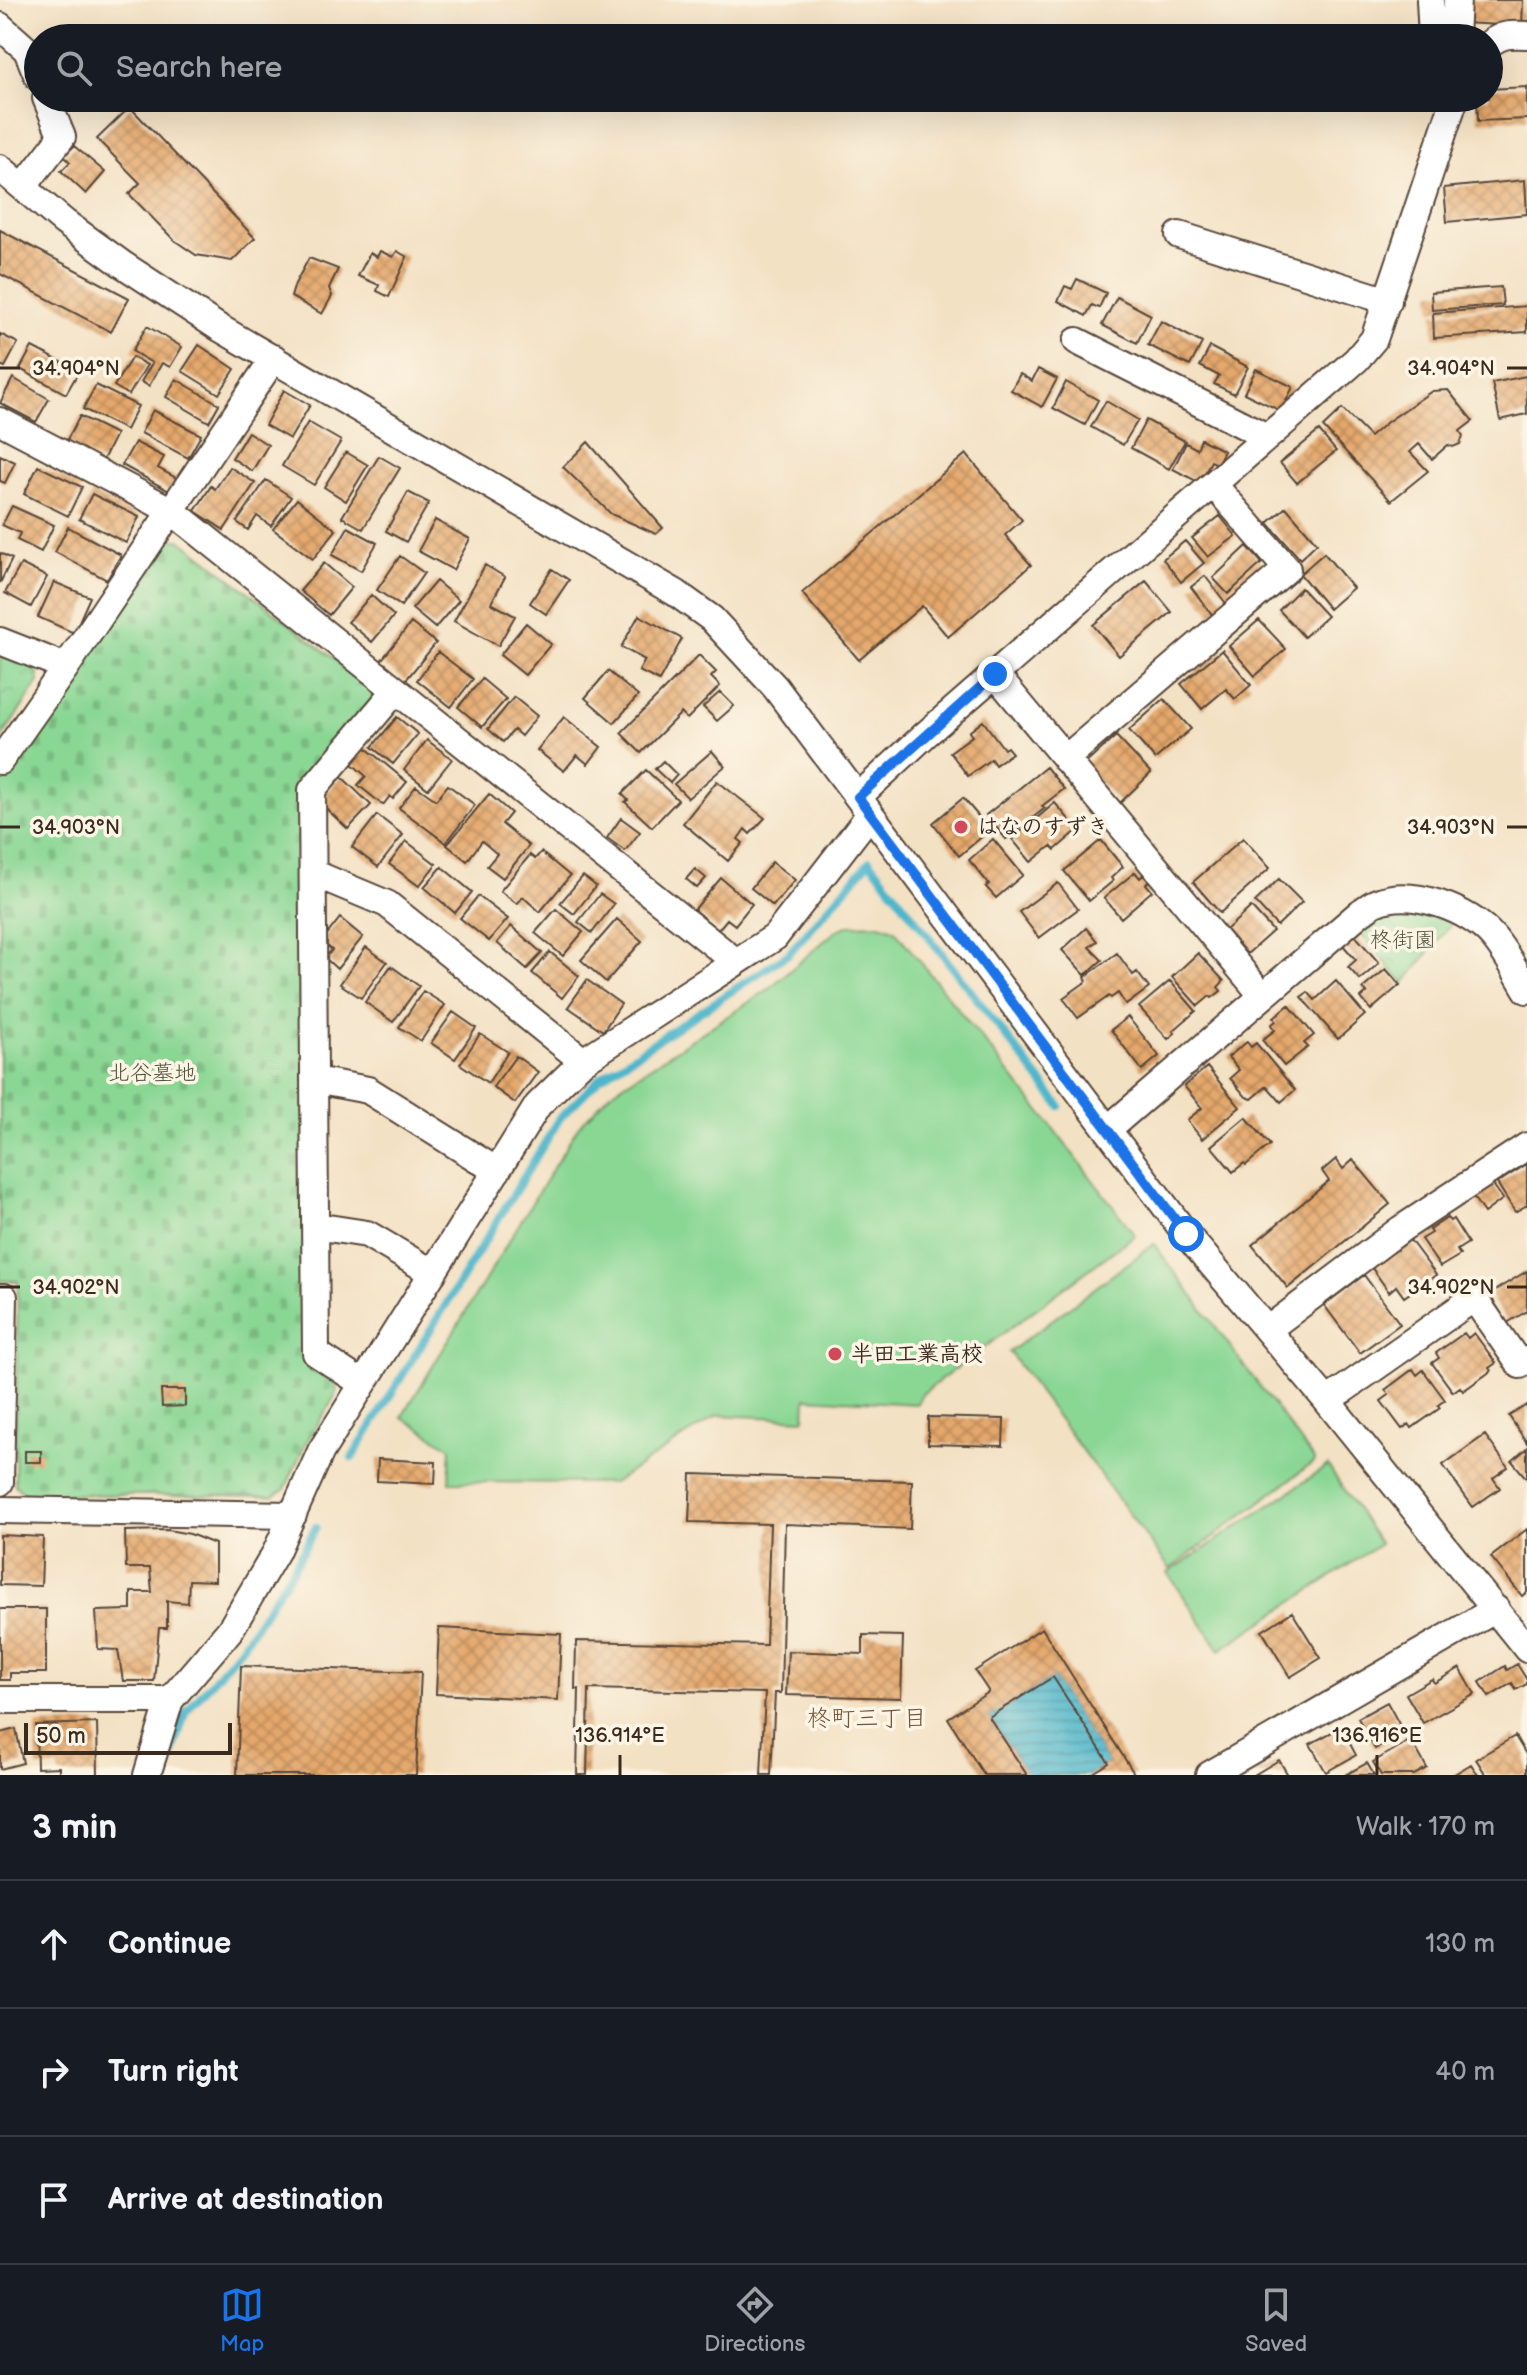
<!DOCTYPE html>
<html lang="en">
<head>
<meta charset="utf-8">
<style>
	body { margin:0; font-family:"Balsamiq Sans","Klee One",sans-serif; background:#20242c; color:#f1f3f6 }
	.scale { position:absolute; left:24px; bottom:20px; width:208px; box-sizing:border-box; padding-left:8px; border:4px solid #3b2a1e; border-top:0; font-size:22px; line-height:28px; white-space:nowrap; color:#3b2a1e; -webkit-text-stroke:6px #fcf5e5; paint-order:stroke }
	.stop { position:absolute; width:24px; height:24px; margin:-18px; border:6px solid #1a73e8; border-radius:50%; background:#fff }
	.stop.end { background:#1a73e8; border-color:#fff; box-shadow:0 2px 8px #0008 }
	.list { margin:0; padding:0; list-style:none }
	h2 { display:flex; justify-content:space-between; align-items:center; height:104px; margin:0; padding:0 32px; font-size:34px }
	h2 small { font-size:26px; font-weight:400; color:#9ea1a6 }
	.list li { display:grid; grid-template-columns:52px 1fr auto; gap:24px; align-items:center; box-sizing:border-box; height:128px; padding:0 32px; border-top:2px solid #363941 }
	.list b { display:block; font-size:30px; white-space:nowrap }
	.list em { font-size:26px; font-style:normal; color:#9ea1a6 }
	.icon { flex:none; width:44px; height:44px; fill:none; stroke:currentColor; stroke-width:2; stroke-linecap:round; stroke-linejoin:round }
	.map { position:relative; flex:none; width:1527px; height:1775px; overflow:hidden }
	.search { position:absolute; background:#171b24; box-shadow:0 8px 32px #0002; left:24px; right:24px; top:24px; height:88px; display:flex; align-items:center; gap:20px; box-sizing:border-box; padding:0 28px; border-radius:44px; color:#9ea1a6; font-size:30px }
	.sheet { height:488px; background:#171b24 }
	nav { display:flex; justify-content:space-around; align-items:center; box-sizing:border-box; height:112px; border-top:2px solid #363941; background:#171b24; font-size:22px; color:#9ea1a6 }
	nav a { display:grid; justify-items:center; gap:4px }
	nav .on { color:#1a73e8 }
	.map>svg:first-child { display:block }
	.cemetery { fill:url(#cemetery-stones); stroke:#628059; stroke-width:2 }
	.park { fill:url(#park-crowns); stroke:#628059; stroke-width:2 }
	.pitch { fill:#8ad794; stroke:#628059; stroke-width:2 }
	.water { fill:url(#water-rules); stroke:#447074; stroke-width:2 }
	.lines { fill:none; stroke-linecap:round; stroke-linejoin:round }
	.stream { stroke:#4db6cb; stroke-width:8 }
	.building { fill:url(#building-cross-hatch) }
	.minor-casing { stroke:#574537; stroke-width:30 }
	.minor { stroke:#fff; stroke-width:26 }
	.route { stroke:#1a73e8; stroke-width:10 }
	.ticks { fill:none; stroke:#3b2a1e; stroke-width:3 }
	.poi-dot { fill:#d1495b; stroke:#fcf5e5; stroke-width:3 }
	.labels { text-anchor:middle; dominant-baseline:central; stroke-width:7; stroke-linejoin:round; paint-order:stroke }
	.poi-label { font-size:22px; font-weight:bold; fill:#3b2a1e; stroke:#fcf5e5; text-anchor:start }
	.park-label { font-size:22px; fill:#4f553c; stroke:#fcf5e5 }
	.neighbourhood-label { font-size:24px; fill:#765639; stroke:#fcf5e5 }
	.ticks-label { font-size:20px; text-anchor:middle; fill:#3b2a1e; stroke:#fcf5e5; stroke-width:7; stroke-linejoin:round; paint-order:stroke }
</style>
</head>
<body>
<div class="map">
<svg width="1527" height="1775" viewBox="0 0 1527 1775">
	<defs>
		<pattern id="cemetery-stones" width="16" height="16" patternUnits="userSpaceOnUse" patternTransform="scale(2)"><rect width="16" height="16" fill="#8ad794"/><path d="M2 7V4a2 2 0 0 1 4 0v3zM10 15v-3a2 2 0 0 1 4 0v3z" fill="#78b97f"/></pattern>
		<pattern id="park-crowns" width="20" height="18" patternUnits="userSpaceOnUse" patternTransform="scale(2)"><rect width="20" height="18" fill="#8ad794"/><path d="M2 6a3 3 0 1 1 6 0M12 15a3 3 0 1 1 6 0" fill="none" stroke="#78b97f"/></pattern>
		<pattern id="water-rules" width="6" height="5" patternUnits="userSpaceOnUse" patternTransform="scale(2)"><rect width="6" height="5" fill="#4db6cb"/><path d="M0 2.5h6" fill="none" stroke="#4194a4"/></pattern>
		<pattern id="building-cross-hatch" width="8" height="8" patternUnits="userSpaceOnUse" patternTransform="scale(2)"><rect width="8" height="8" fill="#e5a86c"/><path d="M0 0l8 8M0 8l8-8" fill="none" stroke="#bb8958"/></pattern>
	</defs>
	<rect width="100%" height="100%" fill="#fcf5e5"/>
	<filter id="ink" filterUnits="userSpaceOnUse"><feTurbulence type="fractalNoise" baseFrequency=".0125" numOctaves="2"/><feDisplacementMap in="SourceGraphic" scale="16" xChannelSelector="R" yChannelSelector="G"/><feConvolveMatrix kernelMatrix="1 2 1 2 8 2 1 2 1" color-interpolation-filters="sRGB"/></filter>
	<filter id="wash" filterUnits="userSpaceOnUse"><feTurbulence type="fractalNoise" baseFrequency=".006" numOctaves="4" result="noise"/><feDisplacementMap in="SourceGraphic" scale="32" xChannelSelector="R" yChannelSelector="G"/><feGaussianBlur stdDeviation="1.8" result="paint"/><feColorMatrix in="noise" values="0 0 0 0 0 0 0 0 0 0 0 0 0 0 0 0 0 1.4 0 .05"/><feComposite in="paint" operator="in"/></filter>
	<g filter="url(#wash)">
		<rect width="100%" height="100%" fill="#f3e1c4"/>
		<path class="cemetery" d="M169,539h11l192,149v13l-69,85 4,576 29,18 1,13 -31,50 -21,46 -11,7 -250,-2 -9,-9 3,-204h-18v-498l9,-9z"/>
		<path class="park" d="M0,654l37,14 2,14 -39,58z
			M1397,909l56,12 -49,63 -46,-53 24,-18z"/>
		<path class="pitch" d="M880,924l14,5 152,190 89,116 -213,159 -5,10 -111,-6 -1,21 -87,-4 -105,68 -164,-1 2,-34 -49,-31 176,-290 32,-34 156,-102 71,-61 13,-5z
			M1154,1244l161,217 -145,108 -161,-217z
			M1328,1466l52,78 -160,106 -52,-77z"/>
		<path class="water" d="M1053,1677l56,86 -19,12h-63l-38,-58z"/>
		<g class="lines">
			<path class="stream" d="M352,1458l208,-340 40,-40 188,-124 82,-93 190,245
				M166,1775l19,-62 55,-64 53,-80 23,-42"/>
		</g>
		<g id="blocks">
			<path class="building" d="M1463,0h60l-1,26 -60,-3z
				M1527,87v32l-49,2 -1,-23h12v-9z
				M130,107l125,131 -23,23 -36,-6 -22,-15 -45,-46 11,-11 -43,-44z
				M74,146l31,26 -19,22 -25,-23 9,-9 -6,-6z
				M1525,180l2,34 -80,8 -3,-34z
				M0,230l129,68 -18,34 -111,-58z
				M380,251l13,6 4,-6 10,6 -18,40 -12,-6 2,-6 -21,-9 12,-23 7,4z
				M309,258l29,11 -9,19 3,8 -10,18 -31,-17 4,-13z
				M1077,279l29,14 -7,15 -7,-3 -6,11 -28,-15 7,-15 7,3z
				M1501,287l2,18 -71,5 -1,-18z
				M1117,297l34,18 -14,28 -35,-18z
				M1527,306v26l-93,6 -1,-25z
				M1161,321l41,22 -12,23 -42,-21z
				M147,326l35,21 -12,20 -8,-4 -13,23 -8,-4 11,-19 -20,-12z
				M0,334l18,9 -13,24 -5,-2z
				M199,345l36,24 -16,25 -37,-23z
				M32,347l47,24 -13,23 -46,-25z
				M1210,347l38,20 -14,27 -20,-10 5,-8 -19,-10z
				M132,357l15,8 -18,30 -15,-9z
				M1038,369l19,10 -15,28 -31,-17 9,-16 12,7z
				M1256,369l37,18 -12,24 -37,-18z
				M1526,376l1,38 -27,6 -8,-37z
				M13,378l36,21 -13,23 -36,-19z
				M176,379l43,25 -10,18 -43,-25z
				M1066,382l32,18 -13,25 -32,-17z
				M96,385l42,21 -12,24 -43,-21z
				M284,390l26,15 -20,34 -25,-14z
				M1448,390l25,31 -13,10 3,5 -3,8 -7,3 -5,-2 -16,14 -13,-15 -9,8 18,19 -37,30 -68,-74 19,-18 28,28 17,-15 45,-31z
				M1106,401l32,19 -15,25 -32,-18z
				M153,410l48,25 -13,23 -47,-25z
				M80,416l36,18 -14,28 -37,-19z
				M1146,420l39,21 -16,28 -38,-21z
				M308,422l33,19 -27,44 -32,-19z
				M1319,431l17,20 -39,32 -17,-20z
				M248,432l20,13 -16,26 -20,-13z
				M1201,439l23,12 -7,13 -6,-3 -11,22 -27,-14 13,-26 11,6z
				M135,442l29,15 -6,11 18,10 -7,13 -47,-26z
				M588,442l75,86 -7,6 -45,-20 -48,-47z
				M346,452l22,13 -22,36 -22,-14z
				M966,454l56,66 -17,15 26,30 -83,72 -26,-31 -63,54 -57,-67z
				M0,455l15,7 -10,21 -5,-2z
				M379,456l21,12 -37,61 -21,-12z
				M38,466l44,21 -14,29 -44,-22z
				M230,467l25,16 -31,47 -29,-19 16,-25 4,3z
				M266,480l25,17 -20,29 -14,-10 -9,14 -11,-8z
				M408,492l21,11 -23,39 -20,-11z
				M92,494l47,23 -13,26 -47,-24z
				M297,499l39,31 -23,29 -40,-30z
				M12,506l42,19 -13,27 -24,-12 3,-7 -18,-8z
				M1286,507l31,36 -17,16 -32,-36z
				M1220,516l16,20 -28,21 -16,-19z
				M435,520l35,19 -17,31 -35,-19z
				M68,527l53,28 -14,25 -52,-28z
				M348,527l29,16 -16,28 -29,-16z
				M1185,541l19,22 -23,19 -18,-23z
				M1247,546l15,17 -34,31 -15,-16z
				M0,553l12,6 -12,24z
				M1324,553l29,35 -24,21 -29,-35z
				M400,556l24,17 -23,33 -24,-16z
				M324,563l28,24 -23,28 -29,-24z
				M21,564l26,13 -16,30 -26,-14z
				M485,565l20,12 -14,26 24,13 -17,30 -44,-25z
				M552,569l17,11 -23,34 -16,-11z
				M1205,576l23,30 -14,11 -23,-30z
				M436,581l23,19 -24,28 -23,-19z
				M1146,581l26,31 -53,44 -26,-31z
				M54,582l36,15 -16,36 -36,-16z
				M1301,588l26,28 -23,21 -25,-27z
				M371,595l23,21 -22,26 -24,-20z
				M639,615l43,24 -23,42 -20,-10 6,-11 -24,-13z
				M1259,620l27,29 -31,27 -26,-30z
				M411,623l25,20 -31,38 -25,-19z
				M526,623l25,21 -26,31 -25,-20z
				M1222,650l29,35 -16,14 -9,-10 -24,20 -21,-25z
				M438,652l35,27 -22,28 -34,-27z
				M699,655l17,17 -5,5 9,9 -33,33 -6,-6 -40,40 -20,-20z
				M608,671l30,25 -24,27 -29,-25z
				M482,679l24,20 -24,28 -24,-20z
				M720,692l14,14 -17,15 -14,-14z
				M514,697l23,19 -16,20 -7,-6 -11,12 -15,-13z
				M1164,699l27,30 -36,30 -26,-29z
				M397,717l21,17 -25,30 -21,-17z
				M564,717l37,30 -13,17 -11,-9 -13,16 -27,-21z
				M983,721l21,28 3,-2 5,6 -17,12 -4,-6 -23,17 -18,-24 22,-16 -3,-4z
				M1116,736l35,37 -31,30 -36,-38z
				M427,740l25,19 -24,30 -24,-19z
				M365,747l42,35 -14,17 -3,-3 -7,9 -25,-20 8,-9 -15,-13z
				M712,751l13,15 -37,32 -14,-14z
				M663,761l14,14 -7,8 -15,-14z
				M1046,767l18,22 -22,17 3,2 -39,31 -20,-24z
				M646,770l32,30 -26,27 -27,-25 3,-2 -6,-6z
				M342,777l29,28 -23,24 -30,-28z
				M717,781l48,37 -15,16 -5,-5 -7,10 5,4 -15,18 -45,-38z
				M448,785l27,20 -29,38 -47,-35 17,-22 20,14z
				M489,794l22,19 -9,11 27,22 -26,32 -16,-12 10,-12 -15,-13 -15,20 -20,-16z
				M963,798l27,32 -31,26 -26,-33z
				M1055,803l23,27 -23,20 -4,-4 -20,16 -19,-23z
				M377,815l26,20 -25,32 -26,-20z
				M621,818l19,14 -15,19 -18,-13z
				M1243,838l27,30 -50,45 -27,-31z
				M993,839l30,36 -27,23 -10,-11 3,-3 -20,-24z
				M1101,840l22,27 -12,11 2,3 -24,20 -25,-30z
				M406,841l30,23 -17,22 -30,-22z
				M541,852l29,24 -30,36 -17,-15 -6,7 -17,-13 30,-36 5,4z
				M772,862l23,18 -22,26 -22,-18z
				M442,867l30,25 -17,21 -31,-26z
				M695,869l11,9 -9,10 -11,-9z
				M1135,872l5,6 3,-3 6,6 -3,3 6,7 -31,27 -17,-20z
				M583,876l13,10 -22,28 -14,-11z
				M721,878l31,26 -17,21 -8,-6 -9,11 -24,-20z
				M1279,879l23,23 -25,24 -22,-24z
				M1058,883l20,26 -39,29 -20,-26z
				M600,894l14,10 -22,29 -14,-11z
				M478,896l30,23 -19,22 -29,-23z
				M1251,907l22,24 -26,23 -21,-24z
				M556,909l27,23 -20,24 -28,-23z
				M340,918l23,19 -26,32 -12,-11 7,-8 -10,-9z
				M617,919l25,22 -36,41 -25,-22z
				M511,926l31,27 -15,16 -30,-26z
				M1086,928l11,13 -8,6 13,13 -17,15 -23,-25z
				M1354,934l25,29 -19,17 -12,-13 8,-7 -14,-16z
				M366,947l21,15 -26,36 -21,-14z
				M550,952l29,24 -17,22 -30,-25z
				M1117,953l16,22 4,-3 12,16 -23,17 -8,-12 -7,5 -2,-2 -31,22 -15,-20 24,-17 -2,-4z
				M1198,953l26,28 -6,6 3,4 -9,7 -2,-2 -12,10 -26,-29z
				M391,966l28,20 -26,36 -28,-20z
				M1386,969l14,16 -29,25 -10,-12 6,-5 -5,-4z
				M587,980l34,24 -18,27 -35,-24z
				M1170,981l26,30 -23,20 2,2 -7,6 -29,-32z
				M1336,981l29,34 -27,24 -37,-42 7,-5 7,8z
				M423,991l22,14 -24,36 -22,-14z
				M1289,1005l25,30 -10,8 4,4 -24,19 -22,-26 13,-10 -4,-5 5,-4 -2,-4z
				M453,1012l23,16 -21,31 -24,-16z
				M1128,1017l31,39 -17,14 -31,-40z
				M480,1034l28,18 -20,31 -28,-19z
				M1247,1042l4,5 5,-4 39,47 -14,12 -14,-16 -15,13 -6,-2 -16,-19 9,-8 -11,-13z
				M516,1056l22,16 -23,31 -22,-16z
				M1207,1067l33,40 -38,32 -15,-19 15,-12 -18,-22z
				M1246,1117l24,28 -24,20 -2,-2 -11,9 -22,-26z
				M1336,1159l7,10 10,-9 37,44 -102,84 -36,-43 77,-64 -7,-10z
				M1527,1164v41l-12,7 -18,-29z
				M1492,1183l11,16 -19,14 -11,-16z
				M1447,1218l3,3 3,-2 15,24 -11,7 3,5 -20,12 -19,-28 10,-6 -2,-3z
				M1410,1240l26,35 -32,22 -8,-11 -7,6 -17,-24z
				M1527,1271v40l-20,12 -18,-29z
				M1364,1275l36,49 -40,29 -36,-48z
				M1464,1333l4,5 6,-5 22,30 -7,5 2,3 -28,20 -3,-4 -7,5 -21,-29 7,-5 -3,-5z
				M1413,1369l4,6 6,-5 22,30 -7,5 2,3 -28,20 -3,-4 -7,5 -21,-28 8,-6 -4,-5z
				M161,1390h24v16l-23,1z
				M1527,1405v38l-18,-27z
				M928,1417l76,2 -1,27 -75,-2z
				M1485,1435l23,32 -15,11 7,10 -27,19 -30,-42z
				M1527,1448v31l-15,-18z
				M25,1451h16v11h-16z
				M378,1459l58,3 -1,22 -58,-3z
				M691,1474l221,7 -2,48 -125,-5 -4,169h-6l-4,82h-10l4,-82 -176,-4 -2,86h-10l2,-86h-4l1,-48 190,4 4,-121 -81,-2z
				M1527,1529v63l-5,4 -31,-39z
				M168,1530l22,4 25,10v37l-26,-1 -1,23 -21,-2v27h-8l-5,53h-31l-5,-31 -20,-1 -2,-38 35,-1v-18h21l-2,-24h-24l-1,-37z
				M0,1535l43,2 -2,49 -41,-1z
				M0,1609h46v64h-36v7h-10z
				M1292,1612l29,46 -31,19 -28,-46z
				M439,1628l122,6 -3,66 -122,-6z
				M1042,1628l93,147h-45l19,-12 -56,-86 -64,40 38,58h-43l-36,-57 41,-26 -14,-21z
				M863,1635l40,1 -2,62 -115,-3 2,-44 75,3z
				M1517,1664l10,16v4l-11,6 -4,-7 -23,14 -9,-15 25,-16 2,4z
				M241,1666l180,6 -5,103h-179z
				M1460,1668l15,26 -52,29 -17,-29 26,-15 2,4z
				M1387,1702l17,31 -29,16 -17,-31z
				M97,1723l1,52h-39v-8l-22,1 -1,-43z
				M1341,1727l15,28 -30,17 -16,-28z
				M16,1729l7,34 -23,6v-36z
				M1515,1736l12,20v19h-41l-10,-16z
				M1411,1740l16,28 -13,7h-33l-8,-13z
				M1279,1760l9,15h-34z
				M1367,1763l7,12h-29z
				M1471,1764l7,11h-25z"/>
		</g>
	</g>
	<g filter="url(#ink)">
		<use href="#blocks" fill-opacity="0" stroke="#574537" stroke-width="2"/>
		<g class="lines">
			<defs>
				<path id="minor" d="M1430,0l2,38
					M0,26l27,24 11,27
					M1455,38l2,-38
					M1489,44c13,-10 22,-10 38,-9
					M0,168l64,54 58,42 96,63 458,266 36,26 63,68 411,547 141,167 200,248
					M23,187l39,-50 -16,-39
					M1179,235l209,66
					M1077,341l190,96
					M0,421l172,90 564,451
					M0,641l66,26
					M995,674l267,321
					M1065,759l222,-190 -73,-84
					M0,761l66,-94 208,-309
					M858,797l67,-62 431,-375 18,-21 81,-241
					M313,873l74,31 196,157
					M315,1080l53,10 129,81
					M1108,1129l253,-217c5,-3 10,-8 16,-10 35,-14 92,7 116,35 13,15 23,35 34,53
					M315,1226l52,8 66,39
					M0,1297h4l-4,185
					M1267,1330l134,-101 126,-83
					M363,1384l-47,-31 -4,-563 84,-100
					M1327,1401l147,-103 46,67 7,-5
					M0,1510l293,5
					M0,1700h170
					M147,1775l23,-75 60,-70 46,-78 45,-101 217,-346 45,-44 192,-124 95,-123
					M1209,1775l287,-166"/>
			</defs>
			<use href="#minor" class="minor-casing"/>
			<use href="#minor" class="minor"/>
		</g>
	</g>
	<g class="lines" filter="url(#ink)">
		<path class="route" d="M995,674l-137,123 328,437"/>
	</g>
	<path class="ticks" d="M0,368h20M1507,368h20M0,827h20M1507,827h20M0,1287h20M1507,1287h20M620,1755v20M1377,1755v20"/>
	<g class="poi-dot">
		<circle cx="961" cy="827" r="8"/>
		<circle cx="835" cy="1354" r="8"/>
	</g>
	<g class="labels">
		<g class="poi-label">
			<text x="977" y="827">はなのすずき</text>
			<text x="851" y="1354">半田工業高校</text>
		</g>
		<g class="park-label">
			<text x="1403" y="940">柊街園</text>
			<text x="152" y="1073">北谷墓地</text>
		</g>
		<g class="neighbourhood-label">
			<text x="867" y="1718">柊町三丁目</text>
		</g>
	</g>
	<g class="ticks-label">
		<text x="76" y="375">34.904°N</text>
		<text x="1451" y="375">34.904°N</text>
		<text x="76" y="834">34.903°N</text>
		<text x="1451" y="834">34.903°N</text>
		<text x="76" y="1294">34.902°N</text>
		<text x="1451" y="1294">34.902°N</text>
		<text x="620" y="1742">136.914°E</text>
		<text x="1377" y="1742">136.916°E</text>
	</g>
</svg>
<div class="scale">50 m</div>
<div class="stop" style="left:1186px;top:1234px"></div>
<div class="stop end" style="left:995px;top:674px"></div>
<div class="search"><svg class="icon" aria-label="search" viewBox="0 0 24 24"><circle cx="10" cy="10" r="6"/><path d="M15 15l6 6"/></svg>Search here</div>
</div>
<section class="sheet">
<h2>3 min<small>Walk · 170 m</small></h2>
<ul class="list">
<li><svg class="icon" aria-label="ahead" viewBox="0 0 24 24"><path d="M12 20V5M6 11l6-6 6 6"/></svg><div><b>Continue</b></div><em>130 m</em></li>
<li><svg class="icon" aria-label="right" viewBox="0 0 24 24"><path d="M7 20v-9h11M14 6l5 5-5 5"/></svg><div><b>Turn right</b></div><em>40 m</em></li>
<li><svg class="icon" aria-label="arrive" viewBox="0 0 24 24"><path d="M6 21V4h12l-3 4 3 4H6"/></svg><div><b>Arrive at destination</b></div></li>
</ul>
</section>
<nav>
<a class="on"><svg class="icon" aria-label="map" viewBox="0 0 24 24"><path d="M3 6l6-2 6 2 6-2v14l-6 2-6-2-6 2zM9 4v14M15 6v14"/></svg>Map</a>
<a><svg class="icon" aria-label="directions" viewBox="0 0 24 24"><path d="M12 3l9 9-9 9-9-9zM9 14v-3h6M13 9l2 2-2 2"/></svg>Directions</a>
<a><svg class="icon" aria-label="saved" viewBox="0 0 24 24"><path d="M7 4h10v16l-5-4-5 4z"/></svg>Saved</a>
</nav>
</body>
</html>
